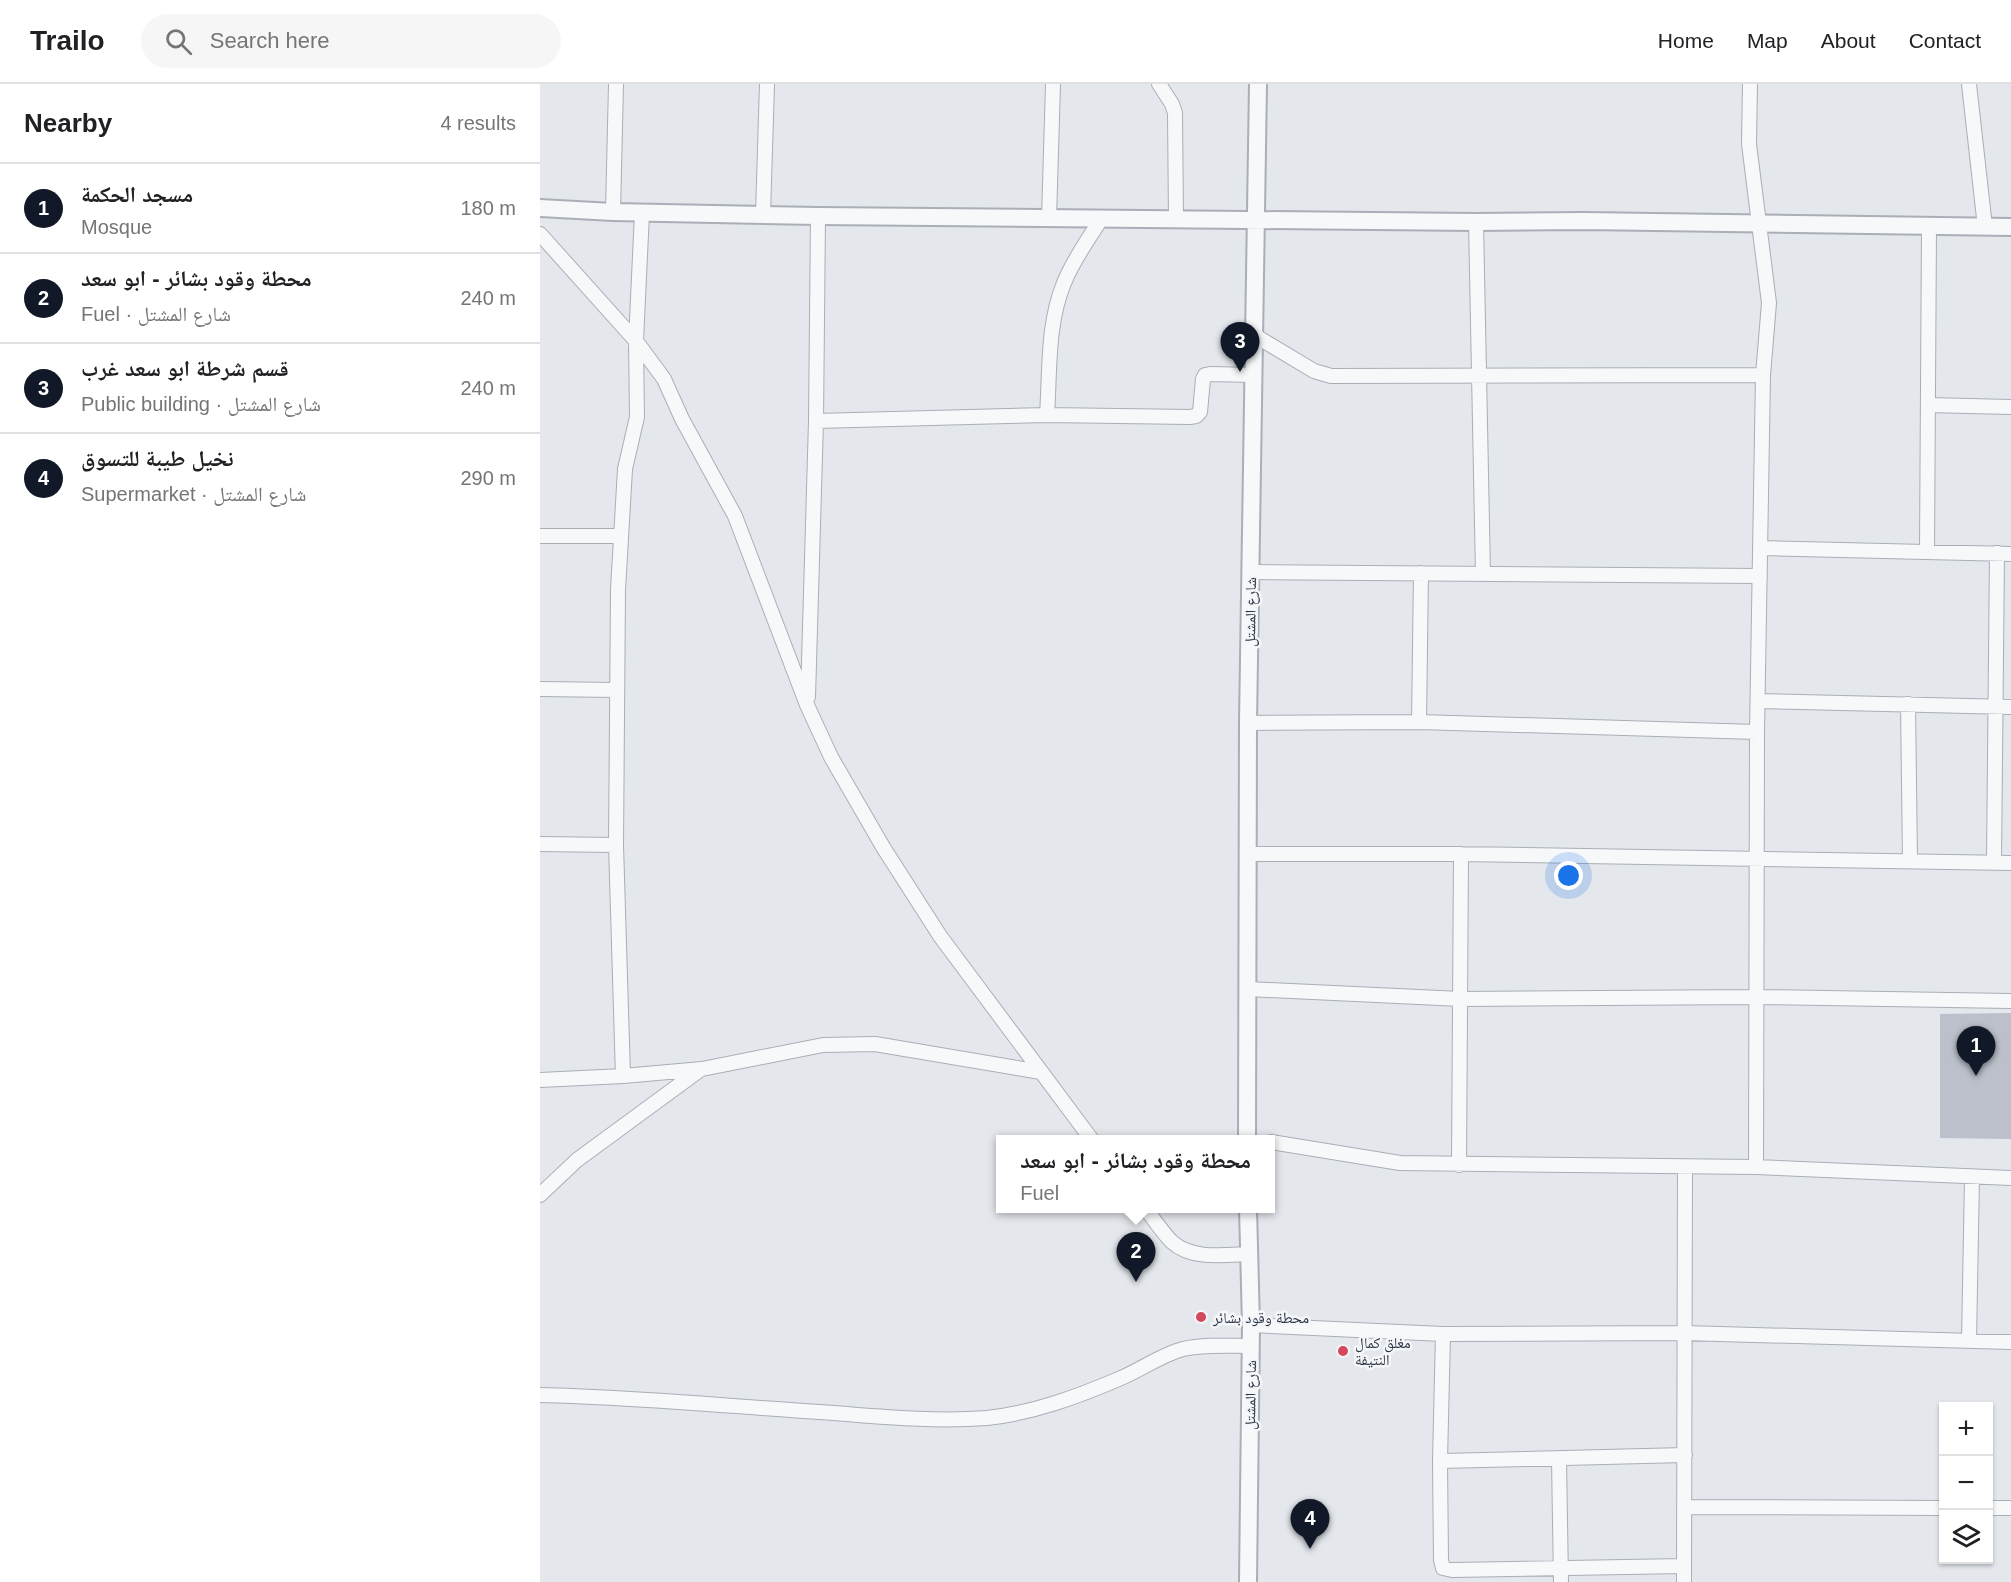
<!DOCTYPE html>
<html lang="en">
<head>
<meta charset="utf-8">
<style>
	body { margin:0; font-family:Arial,"Noto Naskh Arabic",sans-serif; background:#f6f6f6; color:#202124 }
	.controls { position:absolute; right:18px; bottom:18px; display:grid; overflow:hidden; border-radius:0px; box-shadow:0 2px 4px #0004 }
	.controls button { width:54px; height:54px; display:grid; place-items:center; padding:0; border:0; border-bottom:2px solid #e0e0e0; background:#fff; color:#202124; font:30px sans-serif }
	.you { position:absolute; left:1029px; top:792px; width:21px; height:21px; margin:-15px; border:4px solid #fff; border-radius:50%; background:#1a73e8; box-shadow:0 0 0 9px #1a73e833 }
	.badge { display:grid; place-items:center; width:39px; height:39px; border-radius:50%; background:#111827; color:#fff; font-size:20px; font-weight:700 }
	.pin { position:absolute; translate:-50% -50px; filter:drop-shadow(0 2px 3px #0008) }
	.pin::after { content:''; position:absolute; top:32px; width:21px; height:18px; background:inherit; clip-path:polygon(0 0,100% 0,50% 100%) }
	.popup { position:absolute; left:456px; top:1051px; width:279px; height:78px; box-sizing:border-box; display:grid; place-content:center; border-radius:0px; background:#fff; filter:drop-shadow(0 2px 4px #0005); font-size:20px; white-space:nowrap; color:#757577 }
	.popup b { font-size:22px; color:#202124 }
	.popup::after { content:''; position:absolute; left:50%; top:100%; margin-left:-12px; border:12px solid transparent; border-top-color:#fff }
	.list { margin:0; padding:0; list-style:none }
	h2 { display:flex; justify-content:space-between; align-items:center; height:78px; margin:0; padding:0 24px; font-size:26px }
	h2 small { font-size:20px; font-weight:400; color:#757577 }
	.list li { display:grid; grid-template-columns:39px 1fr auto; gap:18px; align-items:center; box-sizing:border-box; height:90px; padding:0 24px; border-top:2px solid #e0e0e0 }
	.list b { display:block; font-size:22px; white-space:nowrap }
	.list p { margin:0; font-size:20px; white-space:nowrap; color:#757577 }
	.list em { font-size:20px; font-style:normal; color:#757577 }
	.icon { flex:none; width:33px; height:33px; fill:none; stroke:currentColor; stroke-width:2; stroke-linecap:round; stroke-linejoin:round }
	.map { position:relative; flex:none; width:1471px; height:1498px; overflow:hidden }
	header { display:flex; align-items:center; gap:36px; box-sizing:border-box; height:84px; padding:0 30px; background:#fff; border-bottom:2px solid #e0e0e0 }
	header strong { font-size:28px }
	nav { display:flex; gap:33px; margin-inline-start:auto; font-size:21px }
	.search { width:420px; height:54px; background:#f6f6f6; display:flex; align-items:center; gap:15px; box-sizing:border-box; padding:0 21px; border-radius:33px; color:#757577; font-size:22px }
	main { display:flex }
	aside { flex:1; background:#fff }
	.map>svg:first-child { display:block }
	.building { fill:#bbc0ca }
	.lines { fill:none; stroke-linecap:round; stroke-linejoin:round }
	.minor-casing { stroke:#a9aeb7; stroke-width:16 }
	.tertiary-casing { stroke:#a9aeb7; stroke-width:20 }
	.minor { stroke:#f7f8fa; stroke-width:14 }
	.tertiary { stroke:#f7f8fa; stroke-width:16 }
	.poi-dot { fill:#d1495b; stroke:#f4f6f9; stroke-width:2 }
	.labels { text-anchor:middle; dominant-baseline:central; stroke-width:5; stroke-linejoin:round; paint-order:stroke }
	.street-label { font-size:15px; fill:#2b3445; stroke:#f4f6f9 }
	.poi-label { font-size:15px; fill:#2b3445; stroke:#f4f6f9; text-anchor:start }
</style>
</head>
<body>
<header>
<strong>Trailo</strong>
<div class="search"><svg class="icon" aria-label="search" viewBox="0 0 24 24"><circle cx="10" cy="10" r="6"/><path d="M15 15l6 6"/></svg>Search here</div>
<nav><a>Home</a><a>Map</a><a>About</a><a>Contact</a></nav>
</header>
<main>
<aside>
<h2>Nearby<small>4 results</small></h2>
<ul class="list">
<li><span class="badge">1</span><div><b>مسجد الحكمة</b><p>Mosque</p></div><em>180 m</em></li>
<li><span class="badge">2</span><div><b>محطة وقود بشائر - ابو سعد</b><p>Fuel · شارع المشتل</p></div><em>240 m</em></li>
<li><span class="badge">3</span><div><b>قسم شرطة ابو سعد غرب</b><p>Public building · شارع المشتل</p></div><em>240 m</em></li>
<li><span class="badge">4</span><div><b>نخيل طيبة للتسوق</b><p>Supermarket · شارع المشتل</p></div><em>290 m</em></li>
</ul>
</aside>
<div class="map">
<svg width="1471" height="1498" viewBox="0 0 1471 1498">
	<rect width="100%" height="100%" fill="#e4e7ec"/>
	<path class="building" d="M1471,929v126l-71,-1v-124z"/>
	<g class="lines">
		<defs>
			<path id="minor" d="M619,0l13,20 3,9 1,107
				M1210,0l-1,60 20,159 -6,72 -6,357 -1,435
				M1429,0l16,143
				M73,128l3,-128
				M223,130l4,-130
				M509,135l4,-135
				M936,138l7,352
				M0,150l96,107 28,38 18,40 53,97 72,189 24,52 52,90 57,89 152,204
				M714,251l60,36 17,5 432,-1
				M1388,321l83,2
				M507,331c3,-44 0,-91 17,-132 9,-23 24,-43 37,-64
				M276,337l231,-6 143,2 6,-1 4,-4 3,-33 2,-4 5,-1 44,1
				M0,452h81
				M1221,464l250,6
				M1387,468l2,-326
				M711,488l509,4
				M0,605l77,1
				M268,613l8,-276 2,-205
				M1219,617l252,6
				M1368,620l2,157
				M879,638l2,-149
				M708,639l171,-1 338,10
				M0,760l76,1 2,-255 7,-121 12,-52 -1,-76 6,-128
				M76,761l7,231
				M709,770h212l550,9
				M1454,778l3,-309
				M707,905l214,10 296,-2 254,4
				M0,996l83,-4 79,-7 121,-24 52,-1 166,28
				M731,1058l129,21 356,4 255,11
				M919,1081l2,-311
				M0,1111l37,-35 124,-91
				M605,1124c9,11 17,24 27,34 20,18 52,13 77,12
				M711,1241l192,9 241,-1 327,9
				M903,1250l-3,127 1,99 2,8 9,2 232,-4
				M1429,1257l3,-163
				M0,1311c98,2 196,12 294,18 51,4 102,9 153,5 47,-5 92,-22 134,-40 21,-9 40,-23 62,-29 22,-5 46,-3 68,-3
				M1019,1375l2,123
				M900,1377l245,-6
				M1145,1423l259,1
				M1448,1424h23
				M1144,1498l1,-415"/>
			<path id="tertiary" d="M0,124l73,4 205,4 658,6 108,-1 427,6
				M707,1056l1,-417 10,-639
				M708,1498l3,-257 -3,-117"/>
		</defs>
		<use href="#minor" class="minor-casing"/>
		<use href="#tertiary" class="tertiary-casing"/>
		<use href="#minor" class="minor"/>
		<use href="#tertiary" class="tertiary"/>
	</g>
	<g class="poi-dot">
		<circle cx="661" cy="1233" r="6"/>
		<circle cx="803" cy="1267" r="6"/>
	</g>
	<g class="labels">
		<g class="street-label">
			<text transform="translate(710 528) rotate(-89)">شارع المشتل</text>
			<text transform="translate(710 1311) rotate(-89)">شارع المشتل</text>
		</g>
		<g class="poi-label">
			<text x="673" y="1233">محطة وقود بشائر</text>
			<text x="815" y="1258">مغلق كمال<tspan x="815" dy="17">النتيفة</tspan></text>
		</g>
	</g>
</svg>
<div class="controls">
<button>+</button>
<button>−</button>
<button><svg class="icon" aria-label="layers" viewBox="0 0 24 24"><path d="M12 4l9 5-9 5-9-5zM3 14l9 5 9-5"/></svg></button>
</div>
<div class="you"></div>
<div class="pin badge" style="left:1436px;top:992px">1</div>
<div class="pin badge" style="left:596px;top:1198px">2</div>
<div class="popup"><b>محطة وقود بشائر - ابو سعد</b>Fuel</div>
<div class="pin badge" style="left:700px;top:288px">3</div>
<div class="pin badge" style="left:770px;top:1465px">4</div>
</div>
</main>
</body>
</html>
